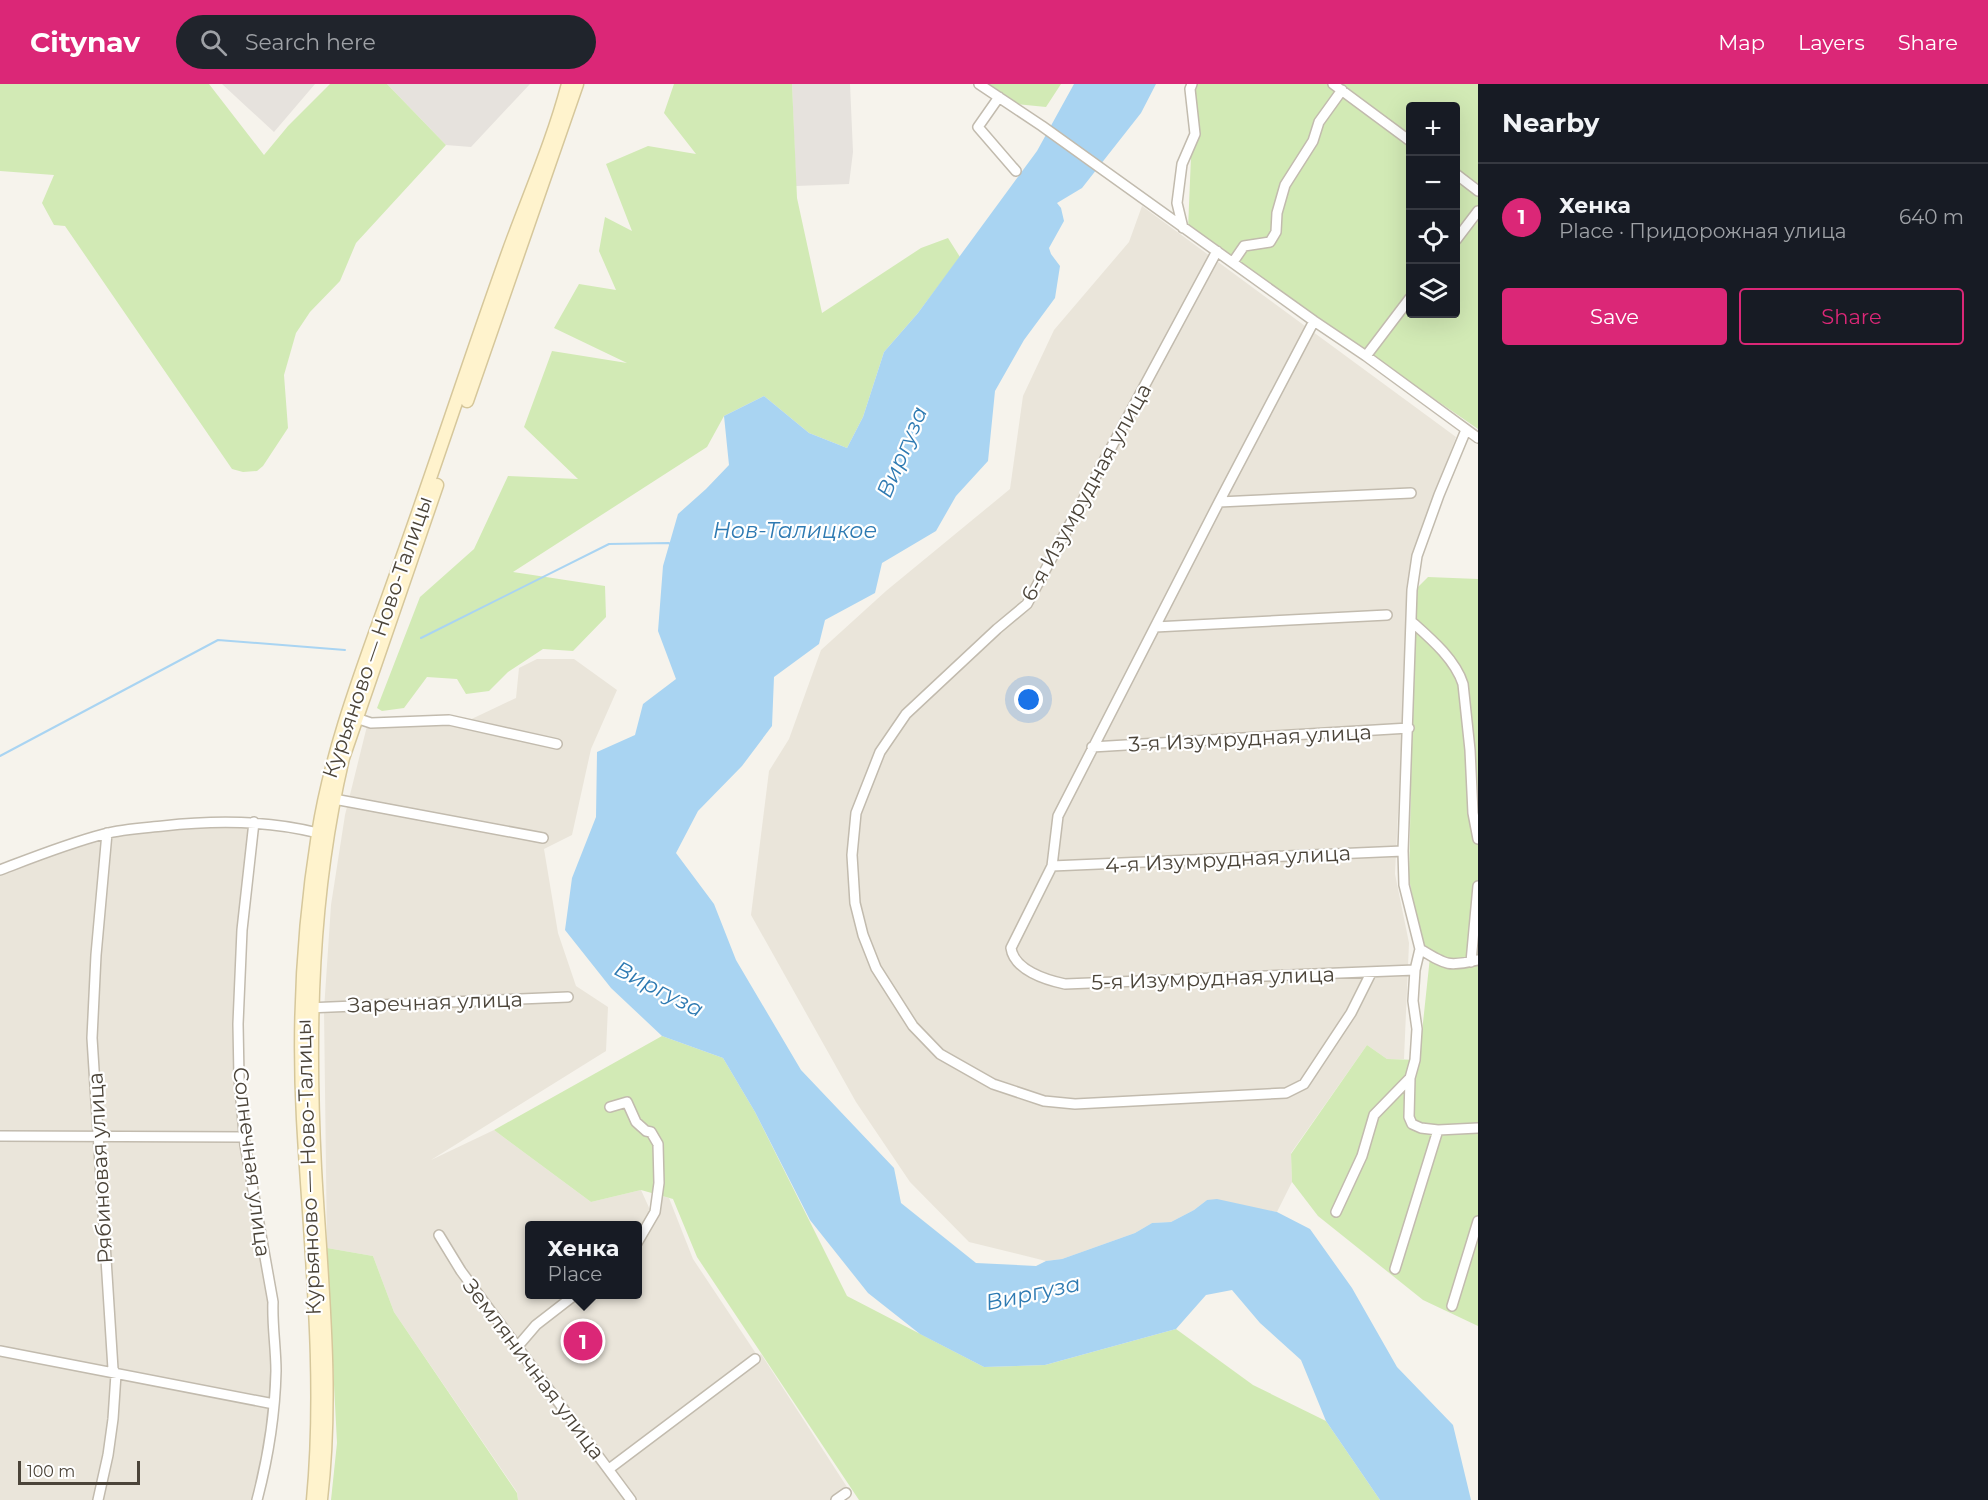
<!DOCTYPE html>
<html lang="en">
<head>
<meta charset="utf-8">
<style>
	body { margin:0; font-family:Montserrat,sans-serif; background:#20242c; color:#f1f3f6 }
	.controls { position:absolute; right:18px; top:18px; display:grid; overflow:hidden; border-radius:6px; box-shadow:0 6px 24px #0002 }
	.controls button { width:54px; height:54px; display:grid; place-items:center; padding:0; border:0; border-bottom:2px solid #363941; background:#171b24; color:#f1f3f6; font:30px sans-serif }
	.scale { position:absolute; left:18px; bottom:15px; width:122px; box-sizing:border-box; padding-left:6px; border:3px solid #4b4439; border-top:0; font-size:16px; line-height:21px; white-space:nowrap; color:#4b4439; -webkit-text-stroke:4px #fff; paint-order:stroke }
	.you { position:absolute; left:1029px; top:616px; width:21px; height:21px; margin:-15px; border:4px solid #fff; border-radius:50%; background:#1a73e8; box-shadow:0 0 0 9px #1a73e833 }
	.badge { display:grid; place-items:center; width:39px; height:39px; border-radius:50%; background:#db2777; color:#fff; font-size:20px; font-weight:700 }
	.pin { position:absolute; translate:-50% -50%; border:3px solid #fff; box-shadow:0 2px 6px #0006 }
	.popup { position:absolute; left:525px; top:1137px; width:117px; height:78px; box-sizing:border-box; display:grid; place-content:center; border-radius:6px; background:#171b24; filter:drop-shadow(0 2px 4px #0005); font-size:20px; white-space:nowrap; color:#9ea1a6 }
	.popup b { font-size:22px; color:#f1f3f6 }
	.popup::after { content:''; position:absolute; left:50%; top:100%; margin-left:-12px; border:12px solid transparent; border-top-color:#171b24 }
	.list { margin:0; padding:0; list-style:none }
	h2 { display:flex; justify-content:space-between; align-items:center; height:78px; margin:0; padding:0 24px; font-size:26px }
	h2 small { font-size:20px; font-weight:400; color:#9ea1a6 }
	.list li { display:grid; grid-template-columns:39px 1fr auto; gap:18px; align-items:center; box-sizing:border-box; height:108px; padding:0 24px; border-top:2px solid #363941 }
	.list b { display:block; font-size:22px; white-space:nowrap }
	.list p { margin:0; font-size:20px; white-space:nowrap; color:#9ea1a6 }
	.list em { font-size:20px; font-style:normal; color:#9ea1a6 }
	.actions { display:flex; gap:12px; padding:18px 24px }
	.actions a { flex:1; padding:14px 0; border:2px solid #db2777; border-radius:6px; text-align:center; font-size:21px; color:#db2777 }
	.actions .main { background:#db2777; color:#fff }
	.icon { flex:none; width:33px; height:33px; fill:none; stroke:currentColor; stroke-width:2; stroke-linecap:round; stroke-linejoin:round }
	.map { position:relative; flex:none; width:1478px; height:1416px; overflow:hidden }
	header { display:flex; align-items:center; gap:36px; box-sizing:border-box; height:84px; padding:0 30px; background:#db2777; color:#fff }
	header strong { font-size:28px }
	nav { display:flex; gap:33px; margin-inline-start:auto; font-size:21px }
	.search { width:420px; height:54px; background:#20242c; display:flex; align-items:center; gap:15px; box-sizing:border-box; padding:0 21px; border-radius:33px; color:#9ea1a6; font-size:22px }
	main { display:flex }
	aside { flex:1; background:#171b24 }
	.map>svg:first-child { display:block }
	.residential { fill:#eae5da }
	.industrial { fill:#e6e2dd }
	.green { fill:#d2eab5; fill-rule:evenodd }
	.water { fill:#a9d4f2 }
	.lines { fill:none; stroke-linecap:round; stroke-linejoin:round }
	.stream { stroke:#a9d4f2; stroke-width:2 }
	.street-casing { stroke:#c2bbae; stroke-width:12 }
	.secondary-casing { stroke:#d6c79b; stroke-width:15 }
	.street { stroke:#fff; stroke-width:9 }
	.secondary { stroke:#fff3cd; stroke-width:12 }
	.labels { text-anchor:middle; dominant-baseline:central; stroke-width:4.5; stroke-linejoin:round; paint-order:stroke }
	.street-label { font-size:21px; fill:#4b4439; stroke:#fff }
	.water-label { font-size:22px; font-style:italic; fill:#2e7ab2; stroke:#fff }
</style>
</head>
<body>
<header>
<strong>Citynav</strong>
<div class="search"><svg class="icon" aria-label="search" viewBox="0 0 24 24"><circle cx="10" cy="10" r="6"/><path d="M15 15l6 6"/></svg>Search here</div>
<nav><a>Map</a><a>Layers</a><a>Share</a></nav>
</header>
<main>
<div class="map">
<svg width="1478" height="1416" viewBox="0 0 1478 1416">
	<rect width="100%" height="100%" fill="#f6f3ec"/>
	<path class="residential" d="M1142,122l314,231 -46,128 -15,309 14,69 -5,116h-17l-20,-14 -76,108 1,29 -15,30 -70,-12 -13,10 -23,12 -19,1 -17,10 -73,26 -16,2 -77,-19 -59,-60 -54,-80 -105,-187 18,-144 20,-32 32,-89 65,-59 124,-102 13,-93 31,-66 75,-88z
		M537,575h37l43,31 -26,59 -19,86 -28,14 14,84 18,53 32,21 -2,44 -175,109 63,-30 97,72 50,-12 10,22 -14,26v-12h-108v68l41,1 -37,28 -17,17 -80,-106 193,266h-111l-1,-8 -123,-180 -21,-56 -46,-8 -3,-238 7,-105 14,-90 22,-89 92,-1 57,-27 3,-30z
		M252,740l-11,106 3,205 -145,-1 -5,-96 15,-203 38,-6z
		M106,752l-11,119 1,178 -96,1v-262z
		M0,1053h96l18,235 -114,-22z
		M98,1053l146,1 28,165 1,100 -155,-30z
		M659,1111l10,3 24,61 64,96 -148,111 -89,-120 6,-8 54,-43 57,-1v-48z
		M0,1269l115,22 -4,44 -15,81h-96z
		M761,1270l86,133 -15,13h-199l-22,-31z
		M117,1292l156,30 -18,94h-155z"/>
	<path class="industrial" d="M222,0h93l-41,48z
		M387,0h143l-59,63 -25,-2z
		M792,0h58l3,68 -4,32 -53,2z"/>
	<path class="green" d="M0,0h209l55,71 24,-29 42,-42h57l59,61 -90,98 -16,38 -30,31 -14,21 -12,42 4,53 -25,38 -6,5 -14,1 -11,-3 -167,-243 -11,-1 -12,-22 12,-28 -54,-4z
		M674,0h118l5,114 25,115 99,-65 27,-10 12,19 -42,56 -34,39 -21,65 -16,31 -38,-15 -45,-37 -40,20 -17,31 -194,125 92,14 1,31 -33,34 -30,-2 -35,23 -19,19 -23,3 -9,-15 -30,-2 -23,31 -22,3 -5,-3 43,-111 54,-48 34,-73 70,3 -54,-52 28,-76 75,12 -73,-35 25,-44 37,6 -17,-39 6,-34 27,14 -26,-67 42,-18 48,8 -32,-41z
		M986,0h75l-15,23 -31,-3z
		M1194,0h284v345l-290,-200zM1410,22h46v208h-46z
		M1428,493l50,2v747l-55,-26 -105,-84 -26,-34 -1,-28 76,-109 20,14 32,1 11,-103 -10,-24 -11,-54 6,-289z
		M662,952l61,22 32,54 92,184 137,71 61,-2 131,-36 77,56 73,36 54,79h-521l-162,-243 -24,-58 -32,-9 -50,12 -97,-72z
		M327,1164l46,8 21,56 123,181 1,7h-187l6,-57z"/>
	<path class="water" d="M1074,0h82l-15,29 -59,75 -25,15 4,5 3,13 -15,27 2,6 9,12 -5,32 -31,42 -29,51 -7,70 -32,35 -20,35 -54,32 -7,30 -50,27 -6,24 -45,33 -2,49 -30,40 -44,45 -22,42 38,51 22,56 65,110 93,98 7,35 75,60 60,3 10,-5 16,-2 73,-26 17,-10 19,-1 23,-12 13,-10 10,-1 60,13 33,17 42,59 45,79 56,58 18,75h-91l-54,-79 -25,-61 -41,-37 -28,-33 -26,5 -30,34 -131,36 -61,2 -64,-33 -52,-41 -58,-73 -55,-108 -32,-54 -61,-22 -51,-48 -46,-58 7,-52 24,-61 1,-65 38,-17 8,-31 33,-25 -18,-48 5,-65 15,-52 28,-25 23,-24 -5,-49 40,-20 45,37 38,15 16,-31 21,-65 34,-39 119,-162z"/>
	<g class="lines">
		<path class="stream" d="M421,554l188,-94 60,-1 2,3
			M0,672l218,-116 127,10"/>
		<defs>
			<path id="street" d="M979,0l63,42 272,195 52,35 112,82
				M1333,0l77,57
				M999,13l-21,30 38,44
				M1456,90l22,17
				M1183,144l-6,-25 5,-39 13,-30 -5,-45 2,-5
				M1456,156l22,-29
				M1217,167l-190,353 -30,25 -91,85 -26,38 -24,61 -4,42 3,48 8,32 13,33 37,58 27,28 53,30 51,17 31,3 211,-11 18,-9 47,-71 20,-40
				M1233,178l11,-16 26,-4 6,-10 1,-19 8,-28 28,-44 6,-19 23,-32
				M1314,237l-95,181 -161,314 -6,50 -41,82c3,22 35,32 54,36l350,-14
				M1366,272l44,-58
				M1466,346l-27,65 -22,61 -5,34 -9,261 1,34 16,64 -5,21 -2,31 4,28 -2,31 -5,18 -1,39 3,7 9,4 17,2 40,-2
				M1219,418l192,-9
				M1411,537c19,17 44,38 52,63l7,66 3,63 5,26
				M1155,543l232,-12
				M356,634l15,5 78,-3 108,24
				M1092,663l317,-19
				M334,715l209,39
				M254,738l-12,108 -4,94 1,54 6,67 28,157c-1,23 3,46 3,69 -1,44 -8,87 -19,129
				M1052,782l351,-15
				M0,786c34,-13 69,-27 104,-36 19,-5 40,-6 59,-8 53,-6 104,-6 155,7
				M1420,865c26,16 28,18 58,11
				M1471,878l7,-76
				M307,924l261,-11
				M610,1023l17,-5 9,20 10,9 5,1 7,12 1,39 -4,29 -18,31
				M0,1052l245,1
				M1336,1128l26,-56 12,-41 36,-37
				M439,1151l22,36 170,229
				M1395,1185l43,-139
				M1452,1222l26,-85
				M518,1262l18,-21 40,-31
				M0,1267l274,53
				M609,1385l146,-110
				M98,1416l10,-45 5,-36 3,-45 -3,-5 -21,-331 4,-83 11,-122
				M836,1416l10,-7"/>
			<path id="secondary" d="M467,317l110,-317
				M321,1415c13,-110 0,-221 -6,-331 -7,-138 -4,-275 28,-410l94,-273
				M313,1416c12,-126 -3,-254 -10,-381 -5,-94 0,-191 15,-285 14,-89 48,-174 78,-259 39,-108 74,-217 113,-325 20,-55 44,-109 59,-166"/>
		</defs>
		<use href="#street" class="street-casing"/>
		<use href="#secondary" class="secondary-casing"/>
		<use href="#street" class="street"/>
		<use href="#secondary" class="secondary"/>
	</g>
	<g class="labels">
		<g class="street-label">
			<text transform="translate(1086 408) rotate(-61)">6-я Изумрудная улица</text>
			<text transform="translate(377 553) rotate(-71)">Курьяново — Ново-Талицы</text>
			<text transform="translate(1250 654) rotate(-3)">3-я Изумрудная улица</text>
			<text transform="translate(1228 775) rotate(-3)">4-я Изумрудная улица</text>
			<text transform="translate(1213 894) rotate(-2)">5-я Изумрудная улица</text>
			<text transform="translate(435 918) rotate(-2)">Заречная улица</text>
			<text transform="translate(252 1078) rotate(83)">Солнечная улица</text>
			<text transform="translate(308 1083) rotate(-92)">Курьяново — Ново-Талицы</text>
			<text transform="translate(100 1084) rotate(-93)">Рябиновая улица</text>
			<text transform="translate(534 1285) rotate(53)">Земляничная улица</text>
		</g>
		<g class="water-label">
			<text transform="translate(902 368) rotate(-67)">Виргуза</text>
			<text x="795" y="446">Нов-Талицкое</text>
			<text transform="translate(659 905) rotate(27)">Виргуза</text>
			<text transform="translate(1033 1209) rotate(-12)">Виргуза</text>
		</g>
	</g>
</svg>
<div class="controls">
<button>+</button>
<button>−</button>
<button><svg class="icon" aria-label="locate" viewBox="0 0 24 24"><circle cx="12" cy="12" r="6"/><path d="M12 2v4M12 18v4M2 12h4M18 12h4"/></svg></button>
<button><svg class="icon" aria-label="layers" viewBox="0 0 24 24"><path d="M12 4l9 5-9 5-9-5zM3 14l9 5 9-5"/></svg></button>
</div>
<div class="scale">100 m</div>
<div class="you"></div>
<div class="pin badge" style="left:583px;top:1257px">1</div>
<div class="popup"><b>Хенка</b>Place</div>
</div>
<aside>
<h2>Nearby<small></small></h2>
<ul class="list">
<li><span class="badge">1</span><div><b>Хенка</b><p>Place · Придорожная улица</p></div><em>640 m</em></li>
</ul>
<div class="actions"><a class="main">Save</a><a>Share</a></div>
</aside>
</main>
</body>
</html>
